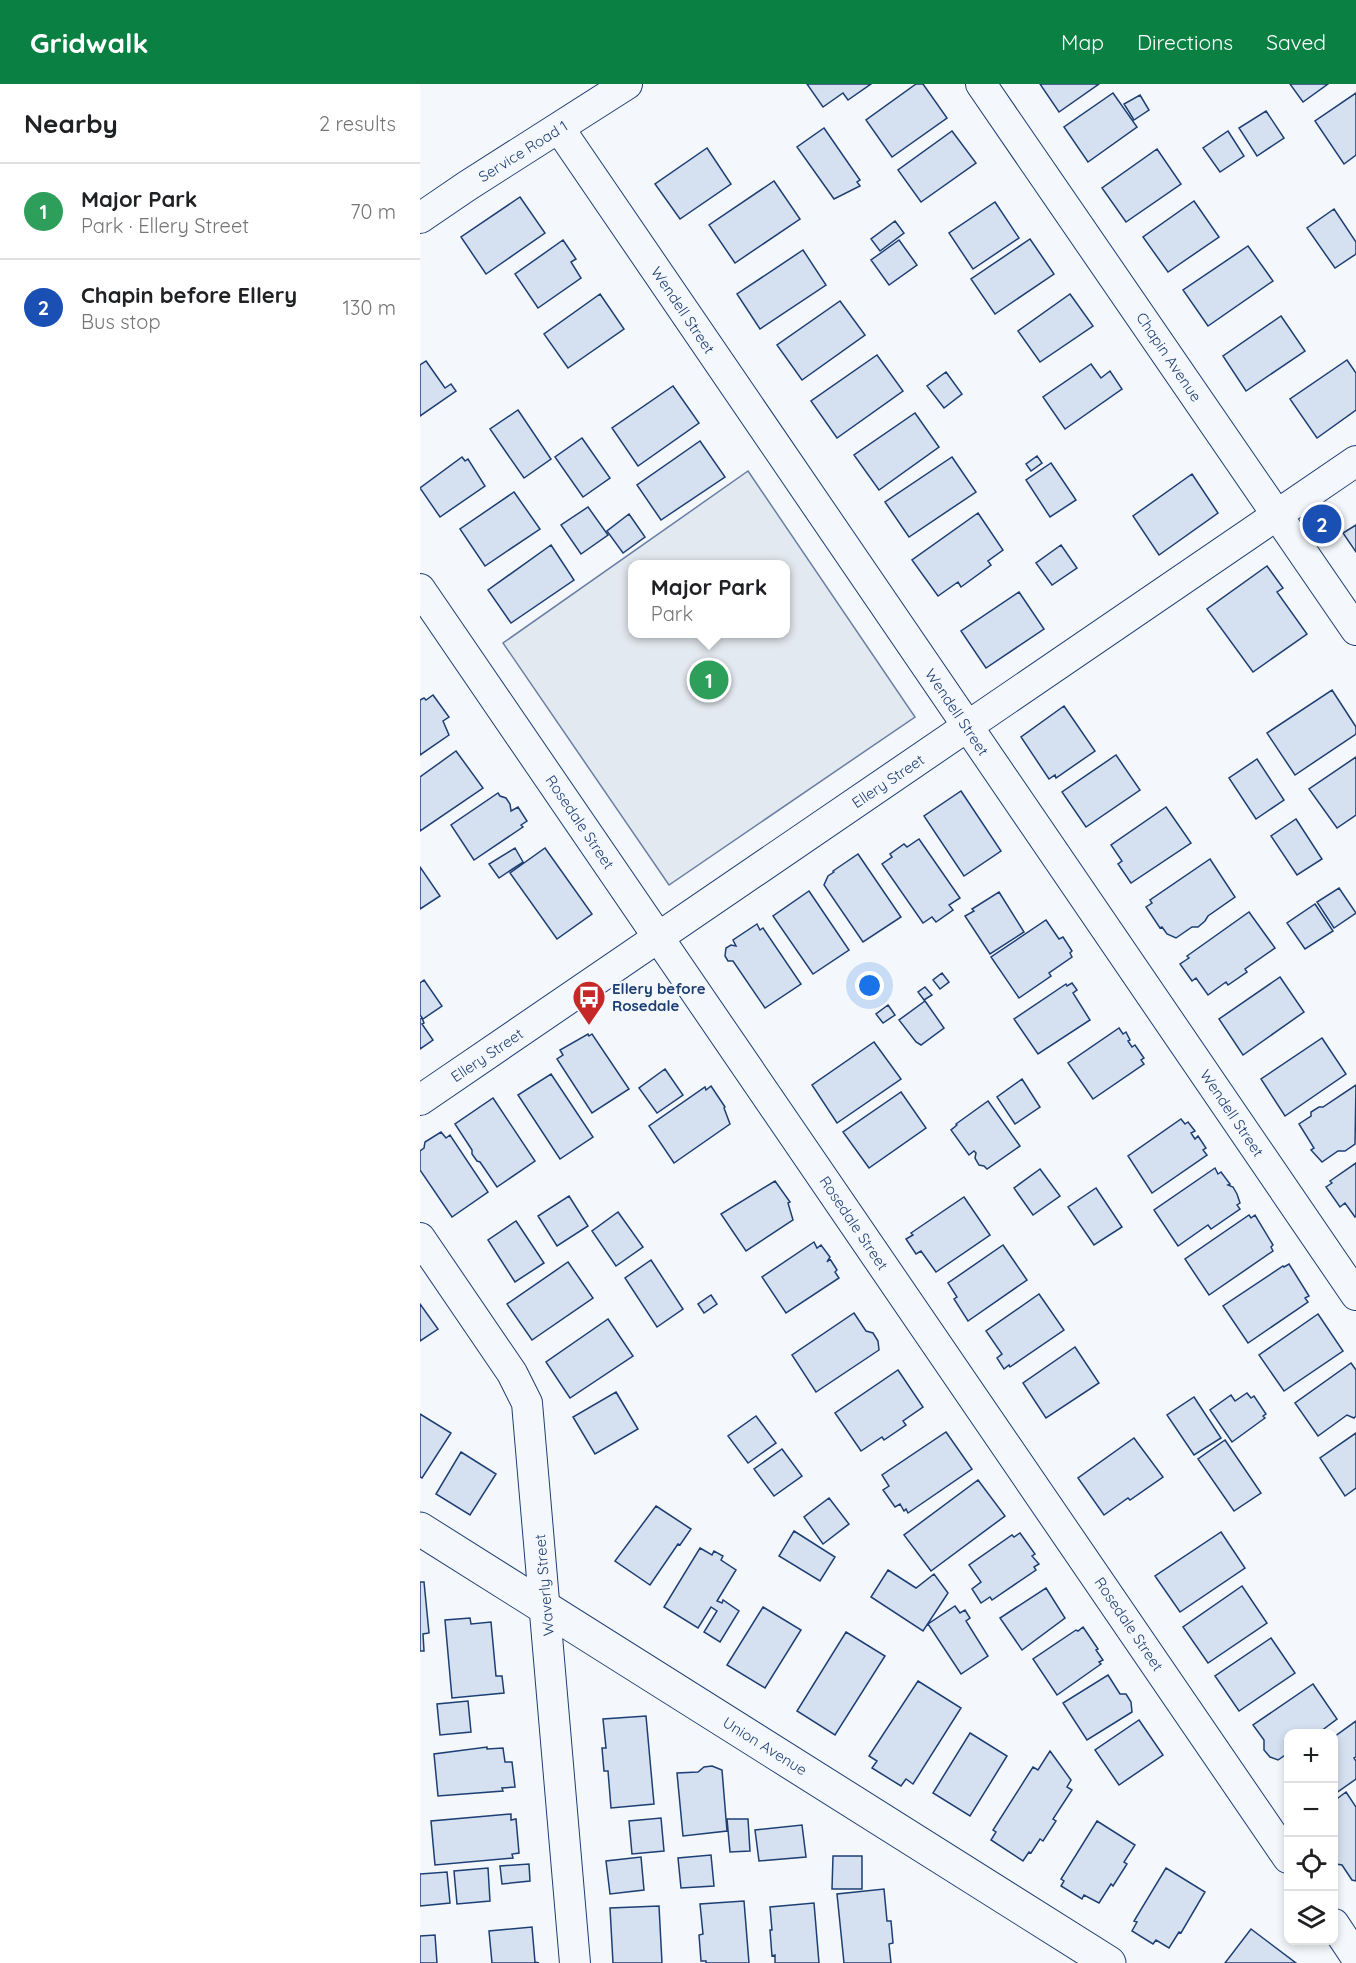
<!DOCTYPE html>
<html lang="en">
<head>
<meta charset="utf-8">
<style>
	body { margin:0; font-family:Quicksand,sans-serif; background:#f6f6f6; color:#202124 }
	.controls { position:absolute; right:18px; bottom:18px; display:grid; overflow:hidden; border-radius:12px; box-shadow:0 3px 9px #0003 }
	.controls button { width:54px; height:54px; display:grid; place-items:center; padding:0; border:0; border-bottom:2px solid #e0e0e0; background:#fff; color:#202124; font:30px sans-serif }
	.you { position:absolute; left:450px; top:902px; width:21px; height:21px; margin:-15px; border:4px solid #fff; border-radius:50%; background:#1a73e8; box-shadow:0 0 0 9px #1a73e833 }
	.badge { display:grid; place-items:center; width:39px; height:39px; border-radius:50%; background:#0b8043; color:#fff; font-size:20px; font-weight:700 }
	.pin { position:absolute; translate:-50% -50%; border:3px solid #fff; box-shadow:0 2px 6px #0006 }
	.popup { position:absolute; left:208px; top:476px; width:162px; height:78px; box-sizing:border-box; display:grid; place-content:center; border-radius:12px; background:#fff; filter:drop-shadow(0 2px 4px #0005); font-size:20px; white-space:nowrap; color:#757577 }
	.popup b { font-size:22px; color:#202124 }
	.popup::after { content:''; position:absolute; left:50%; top:100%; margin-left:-12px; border:12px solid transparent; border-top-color:#fff }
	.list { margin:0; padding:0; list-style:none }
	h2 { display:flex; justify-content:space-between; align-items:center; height:78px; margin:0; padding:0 24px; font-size:26px }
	h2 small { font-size:20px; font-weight:400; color:#757577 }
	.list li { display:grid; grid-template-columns:39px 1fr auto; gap:18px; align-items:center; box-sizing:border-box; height:96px; padding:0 24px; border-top:2px solid #e0e0e0 }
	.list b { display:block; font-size:22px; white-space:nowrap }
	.list p { margin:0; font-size:20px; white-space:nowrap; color:#757577 }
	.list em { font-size:20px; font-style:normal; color:#757577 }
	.icon { flex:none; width:33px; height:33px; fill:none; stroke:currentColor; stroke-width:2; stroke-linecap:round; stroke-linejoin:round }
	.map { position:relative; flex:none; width:936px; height:1879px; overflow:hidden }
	header { display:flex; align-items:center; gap:36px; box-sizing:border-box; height:84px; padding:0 30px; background:#0b8043; color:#fff }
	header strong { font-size:28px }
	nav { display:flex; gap:33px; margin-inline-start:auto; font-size:21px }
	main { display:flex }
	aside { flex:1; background:#fff }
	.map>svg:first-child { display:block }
	.green { fill:#e3e9f0; stroke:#687fa3; stroke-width:1.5; fill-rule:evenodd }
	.building { fill:#d5e0f0; stroke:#1d3f73; stroke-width:1.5 }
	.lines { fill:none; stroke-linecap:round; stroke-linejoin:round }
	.minor-casing { stroke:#1d3f73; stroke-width:32 }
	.secondary-casing { stroke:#1d3f73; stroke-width:35 }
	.minor { stroke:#f4f7fb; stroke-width:30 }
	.secondary { stroke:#f4f7fb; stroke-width:33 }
	.labels { text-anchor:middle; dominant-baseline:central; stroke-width:4.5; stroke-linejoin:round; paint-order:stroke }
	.street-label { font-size:15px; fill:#1d3f73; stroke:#f4f7fb }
	.poi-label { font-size:15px; font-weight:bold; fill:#1d3f73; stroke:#f4f7fb; text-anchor:start }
</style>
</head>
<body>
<header>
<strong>Gridwalk</strong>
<nav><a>Map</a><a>Directions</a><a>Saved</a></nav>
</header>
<main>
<aside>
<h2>Nearby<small>2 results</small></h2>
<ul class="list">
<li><span class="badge" style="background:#2e9e5b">1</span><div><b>Major Park</b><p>Park · Ellery Street</p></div><em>70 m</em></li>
<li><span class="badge" style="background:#1a4fb4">2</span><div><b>Chapin before Ellery</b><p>Bus stop</p></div><em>130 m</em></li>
</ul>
</aside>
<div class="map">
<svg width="936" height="1879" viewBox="0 0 936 1879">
	<rect width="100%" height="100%" fill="#f4f7fb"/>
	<path class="green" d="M328,387l167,246 -246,168 -166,-242zM212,480h154v70h-154z"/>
	<path class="building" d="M387,0h64l-23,16 -5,-7 -20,14z
		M496,0h7l24,34 -55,39 -26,-37z
		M620,0h59l-40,28z
		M870,0h38l-25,18z
		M693,9l24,34 -49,35 -24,-35z
		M936,9v62l-12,9 -29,-43z
		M720,11l9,15 -15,10 -10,-16z
		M846,27l18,27 -27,18 -18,-28z
		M404,44l36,52 -3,2 3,4 -26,13 -37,-52z
		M532,47l24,32 -55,39 -23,-32z
		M808,47l16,25 -24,16 -17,-24z
		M287,64l24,36 -51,35 -25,-35z
		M737,65l24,35 -55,38 -24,-34z
		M354,97l26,38 -65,44 -26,-38z
		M100,113l25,36 -59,41 -25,-37z
		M774,117l25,36 -51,35 -25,-35z
		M575,118l24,36 -46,31 -24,-36z
		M914,125l22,33v12l-21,14 -28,-40z
		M475,137l9,12 -24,18 -9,-12z
		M610,155l24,35 -59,40 -24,-35z
		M143,156l13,19 -5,3 10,16 -43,30 -23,-34z
		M479,156l18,25 -28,20 -18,-25z
		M828,162l25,35 -65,45 -25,-36z
		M383,166l23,35 -66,44 -23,-35z
		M180,210l24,35 -56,39 -24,-34z
		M650,210l23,32 -53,36 -22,-31z
		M420,217l25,34 -63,45 -25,-35z
		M861,232l24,35 -59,40 -23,-35z
		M457,271l26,36 -66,47 -26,-37z
		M927,276l9,13v37l-39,28 -27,-39z
		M6,277l19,27 6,-4 5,7 -36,25v-51z
		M671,280l10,14 9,-7 12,18 -57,40 -22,-32z
		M526,288l16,22 -18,14 -17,-22z
		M253,302l26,37 -61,43 -26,-38z
		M98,326l33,49 -27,19 -34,-49z
		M495,329l24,34 -60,43 -25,-35z
		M162,354l28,40 -27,19 -28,-40z
		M280,357l25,36 -64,43 -24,-35z
		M617,372l5,7 -11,8 -5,-7z
		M42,373l3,4 3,-2 17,27 -45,31 -20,-29z
		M532,373l24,35 -67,45 -24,-35z
		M631,379l25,37 -26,17 -24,-37z
		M772,390l26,39 -59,42 -26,-39z
		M94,408l26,37 -55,37 -25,-37z
		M168,423l20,28 -27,19 -20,-29z
		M558,429l25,37 -15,11 3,4 -30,22 -3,-5 -20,14 -26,-36z
		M209,430l16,23 -22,16 -16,-22z
		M936,441v27l-13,-19z
		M131,461l23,35 -63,43 -23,-33z
		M641,461l16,23 -25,17 -16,-22z
		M847,482l16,22 -6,4 30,42 -54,38 -46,-63z
		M599,508l25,37 -58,39 -25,-37z
		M912,606l24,37v7l-61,41 -28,-42z
		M13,611l16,22 -6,4 6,14 -29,20v-55l4,-2 2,2z
		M644,622l31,45 -39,27 -1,-3 -6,4 -28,-42z
		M36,667l27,37 -63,43v-54z
		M696,671l24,35 -54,37 -24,-35z
		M936,673v58l-19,13 -28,-39z
		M837,675l27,41 -28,19 -27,-41z
		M541,707l40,60 -37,25 -40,-60z
		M78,709l2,3 6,2 4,6 1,7 7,-4 9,14 -6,4 2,2 -49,33 -23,-35z
		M746,723l25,36 -60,40 -13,-19 4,-3 -11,-16z
		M876,735l26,40 -25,16 -26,-39z
		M499,755l41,59 -11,7 4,5 -17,12 -4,-5 -9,6 -41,-59 10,-7 -2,-3 14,-10 3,3z
		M95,764l8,14 -24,16 -10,-14z
		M125,764l47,66 -35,25 -47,-66z
		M438,770l43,63 -38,25 -39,-57 4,-9 6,-4 -1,-1z
		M790,775l25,38 -27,19 -3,5 -7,6h-6l-16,11 -9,-4 -5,-7 -2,1 -14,-21 6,-4 -2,-3z
		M0,783l20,29 -20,13z
		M919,804l17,25 -22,15 -17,-26z
		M389,807l40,59 -36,24 -40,-58z
		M579,808l25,40 -34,22 -25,-38 9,-5 -2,-2z
		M895,820l18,27 -28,18 -18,-26z
		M829,828l26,36 -30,21 2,3 -19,13 -2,-3 -18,13 -12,-17 -4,3 -12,-17 9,-6 -2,-2z
		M626,836l13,19 4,-2 9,14 -2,2 2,4 -23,16 2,3 -32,22 -28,-41z
		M337,840l3,6 3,-2 38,56 -36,24 -32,-47h-5l-3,-5 1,-8 5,-3 5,1 -3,-6z
		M522,889l7,9 -9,7 -7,-9z
		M860,893l24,35 -61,43 -24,-36z
		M4,896l18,26 -19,13 -3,-4v-32z
		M652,899l5,7 -4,3 17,27 -52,34 -24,-35 52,-35 1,2z
		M505,903l7,8 -8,5 -6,-8z
		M505,917l19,27 -23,17 -5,-3 -17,-22z
		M468,921l7,10 -12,8 -7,-9z
		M2,934l2,5 -2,1 11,16 -13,9v-30z
		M699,944l4,6 3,-2 4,8 -2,1 4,6 3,-2 9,13 -3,2 3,4 -51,35 -25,-36z
		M168,950l1,2 3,-2 37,55 -37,24 -35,-54 6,-4 -3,-5z
		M902,954l24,36 -61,42 -24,-37z
		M454,958l27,37 -64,44 -25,-38z
		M245,985l18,26 -26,18 -18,-25z
		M131,990l42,63 -33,22 -42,-64z
		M602,995l18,28 -25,17 -18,-27z
		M936,1001l-1,59 -10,7h-7l-16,11 -11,-12 3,-2 -15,-24 12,-8v-4l8,-5h4z
		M291,1002l14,21 -1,1 6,16 -56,39 -25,-37 56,-39 1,3z
		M481,1008l25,36 -57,40 -26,-36z
		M73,1014l42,63 -38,26 -17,-25 -3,-1 -5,-7v-4l-17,-26z
		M568,1017l32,45 -33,23 -3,-3 -5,-1 -4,-7 1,-5 -2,-2 -5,4 -18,-25 6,-5 -1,-1z
		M761,1035l4,5 3,-2 7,9 -4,2 4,6 3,-3 8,12 -3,2 4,5 -55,38 -24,-37z
		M21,1048l5,6 4,-3 38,57 -36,25 -32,-47v-19l4,-3 1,-6z
		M936,1079v53l-1,1 -10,-14 -5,4 -14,-20 6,-4 -2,-2z
		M795,1084l3,6 3,-2 9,12 -2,1 5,2 4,7 3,9 -3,2 3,4 -29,20 -3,-4 -30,21 -24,-36z
		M620,1085l20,27 -27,19 -19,-27z
		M355,1097l15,21 -2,1 5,17 -47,31 -25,-37z
		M676,1104l26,39 -28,18 -26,-38z
		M149,1112l19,30 -31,20 -19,-30z
		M544,1113l26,38 -54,37 -15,-21 -5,3 -10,-15 7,-4 -2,-2z
		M198,1128l25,35 -27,19 -24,-35z
		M829,1131l2,3 4,-3 18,30 -2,2 2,4 -64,44 -24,-36z
		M96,1137l28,42 -29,19 -27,-42z
		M394,1158l3,6 4,-3 9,12 -3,5 3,-3 7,11 -2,2 4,6 -53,35 -24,-36z
		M583,1161l24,35 -59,41 -14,-22 3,-2 -9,-14z
		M231,1176l32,49 -26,18 -32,-49z
		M148,1178l25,36 -61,42 -25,-36z
		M869,1180l20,32 -4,2 3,4 -60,41 -25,-37 60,-40 1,1z
		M619,1210l25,36 -54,37 -1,-2 -5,4 -7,-11 5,-4 -16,-23z
		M291,1211l6,9 -13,9 -6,-9z
		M0,1220l18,25 -18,12z
		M434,1229l12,18 7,2 5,8 1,9 -63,42 -24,-37z
		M898,1230l25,37 -59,40 -25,-36z
		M188,1235l25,37 -63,42 -24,-36z
		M655,1263l24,36 -53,35 -23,-35z
		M931,1279l5,7v46l-2,2 -7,-3 -29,21 -23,-33z
		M478,1286l25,37 -20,14 3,4 -22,15 -2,-3 -21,14 -26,-38z
		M196,1308l22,37 -43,25 -22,-37z
		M827,1309l4,5 3,-2 12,18 -3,2 2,2 -33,24 -22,-32 21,-15 4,6z
		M774,1313l27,41 -27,17 -27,-40z
		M0,1330l31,19 -29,45 -2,-1z
		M336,1332l20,27 -28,20 -20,-27z
		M526,1348l26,37 -64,44 -2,-4 -2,2 -4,-7 -5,3 -12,-17 6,-4 -7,-11z
		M936,1349v55l-11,8 -25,-38z
		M714,1354l29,39 -33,23 -2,-2 -24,17 -26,-37z
		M805,1356l36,53 -27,18 -36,-52z
		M362,1365l20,27 -28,20 -20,-27z
		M41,1368l35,22 -26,41 -34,-21z
		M558,1396l27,36 -74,55 -27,-36z
		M409,1414l20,26 -26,20 -19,-27z
		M236,1422l35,23 -11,16 -2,-1 -28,41 -35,-24z
		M374,1447l41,26 -15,24 -41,-25z
		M801,1448l24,36 -65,44 -25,-36z
		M600,1449l15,21 -3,2 7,8 -5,3 2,3 -44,30 -2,-3 -9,6 -9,-14 9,-7 -12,-17 43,-30 2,2z
		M280,1464l12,7 2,-4 9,5 -2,4 15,10 -19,31 5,2 1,-3 16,11 -19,31 -16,-10 13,-21 -6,-4 -13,21 -34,-21z
		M468,1486l28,18 18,-14 14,19 -25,38 -52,-34z
		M0,1498h4l5,51 -6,1 1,17h-4z
		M822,1502l25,37 -59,40 -25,-36z
		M626,1504l19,30 -43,32 -22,-32z
		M535,1522l5,7 5,-3 5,8 -4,3 22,35 -27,18 -33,-50z
		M343,1523l38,23 -36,58 -38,-23z
		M50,1534l1,6 20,-2 5,54h6l2,17 -52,5 -7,-78z
		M663,1543l15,22 -2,1 7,10 -4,2 2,2 -44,31 -24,-36 43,-29 2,1z
		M426,1548l39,24 -50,79 -38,-24z
		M851,1554l24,35 -56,38 -24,-35z
		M688,1591l12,19h6l5,8 1,10 -45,28 -24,-37z
		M498,1597l43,27 -48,76 -7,-5 -5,7 -29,-18 5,-7 -8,-5z
		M893,1600l24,35 -20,15h-29v19l-10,7 -8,-3 -6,-7v-10l-11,-15z
		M48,1617l3,31 -31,3 -3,-31z
		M226,1632l8,88 -43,4 -3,-37h-4l-2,-23h4l-3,-29z
		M719,1636l24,35 -44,30 -24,-35z
		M936,1637v36l-2,1 2,3v18l-20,14 -2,-5v-51z
		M550,1649l37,23 -37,60 -37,-23z
		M67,1663v2l16,-1 2,14h7l3,25 -13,1 1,3 -65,5 -4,-42z
		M630,1667l21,29 -4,7 5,3 -19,29 3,2 -13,20 -3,-2 -9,14 -2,-1 -6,9 -32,-21 5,-8 -3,-2 40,-63 5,3z
		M292,1682l10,4 5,61 -44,5 -6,-63 21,-1 6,-5z
		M926,1708l10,15v74l-4,-1 -10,-15 -6,-1 -2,-4v-59z
		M91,1730v6l5,-1 3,34 -7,1 1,4 -78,7 -4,-44z
		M241,1734l3,33 -32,3 -3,-33z
		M307,1735h21l2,32 -20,1z
		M677,1737l38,24 -11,17 3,2 -14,22 -2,-2 -12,19 -15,-8 -2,4 -21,-13 3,-5 -3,-2z
		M382,1741l4,32 -47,4 -4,-31z
		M291,1771l3,31 -33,2 -3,-30z
		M413,1772h29v33h-30z
		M221,1773l3,33 -34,4 -4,-33z
		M109,1780l1,17 -28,3 -2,-18z
		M68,1784l2,33 -33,3 -3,-33z
		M746,1784l39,24 -24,41 -2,-1 -10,16 -13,-8 -3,4 -21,-13 5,-9 -3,-1z
		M27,1788l3,31 -30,3v-32z
		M464,1805l3,32h4l2,22 -4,1 2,19h-47l-7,-69z
		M324,1817l5,62h-43v-2h-5l-2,-26 4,-1 -3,-30z
		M394,1819l5,60h-44v-8l-3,1 -2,-26h2l-2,-23z
		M239,1822l3,57h-49l-3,-55z
		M112,1843l3,35 4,1h-47l-3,-32z
		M831,1845l45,34h-71z
		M15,1851l2,28h-17v-27z"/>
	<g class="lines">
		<defs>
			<path id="minor" d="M561,0l375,546
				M139,44l797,1167
				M0,134l47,-32 160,-102
				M0,505l868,1269
				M0,1016l936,-639
				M0,1154l92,135 15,30 48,560
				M914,1840l22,33"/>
			<path id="secondary" d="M0,1445l689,434"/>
		</defs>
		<use href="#minor" class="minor-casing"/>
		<use href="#secondary" class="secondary-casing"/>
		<use href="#minor" class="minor"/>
		<use href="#secondary" class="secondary"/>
	</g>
	<defs>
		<symbol id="bus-pin" viewBox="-11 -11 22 30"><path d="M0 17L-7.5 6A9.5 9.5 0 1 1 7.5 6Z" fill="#c62828" stroke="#f4f7fb"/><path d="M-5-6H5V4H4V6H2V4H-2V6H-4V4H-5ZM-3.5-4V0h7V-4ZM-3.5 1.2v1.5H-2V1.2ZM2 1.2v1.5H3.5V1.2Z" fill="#fff"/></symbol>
	</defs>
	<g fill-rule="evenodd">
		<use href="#bus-pin" x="150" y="894" width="38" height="52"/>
	</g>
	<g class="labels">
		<g class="street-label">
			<text transform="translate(103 67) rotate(-32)">Service Road 1</text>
			<text transform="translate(263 226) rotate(56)">Wendell Street</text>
			<text transform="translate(749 273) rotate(56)">Chapin Avenue</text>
			<text transform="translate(537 628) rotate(56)">Wendell Street</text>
			<text transform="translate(468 697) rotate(-34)">Ellery Street</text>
			<text transform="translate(160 738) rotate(56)">Rosedale Street</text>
			<text transform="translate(67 971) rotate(-34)">Ellery Street</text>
			<text transform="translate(812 1029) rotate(56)">Wendell Street</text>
			<text transform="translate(434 1139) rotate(56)">Rosedale Street</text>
			<text transform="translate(124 1501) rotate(-95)">Waverly Street</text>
			<text transform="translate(709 1540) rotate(56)">Rosedale Street</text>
			<text transform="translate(345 1662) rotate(32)">Union Avenue</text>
		</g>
		<g class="poi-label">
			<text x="192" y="904">Ellery before<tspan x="192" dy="17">Rosedale</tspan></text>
		</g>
	</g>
</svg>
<div class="controls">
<button>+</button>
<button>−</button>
<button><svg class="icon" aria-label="locate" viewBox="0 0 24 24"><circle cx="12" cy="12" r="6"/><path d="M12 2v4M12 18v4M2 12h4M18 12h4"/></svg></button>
<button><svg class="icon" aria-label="layers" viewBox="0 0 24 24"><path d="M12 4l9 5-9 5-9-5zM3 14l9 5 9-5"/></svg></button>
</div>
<div class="you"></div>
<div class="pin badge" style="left:289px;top:596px;background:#2e9e5b">1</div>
<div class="popup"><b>Major Park</b>Park</div>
<div class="pin badge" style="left:902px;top:440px;background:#1a4fb4">2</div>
</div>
</main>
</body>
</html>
